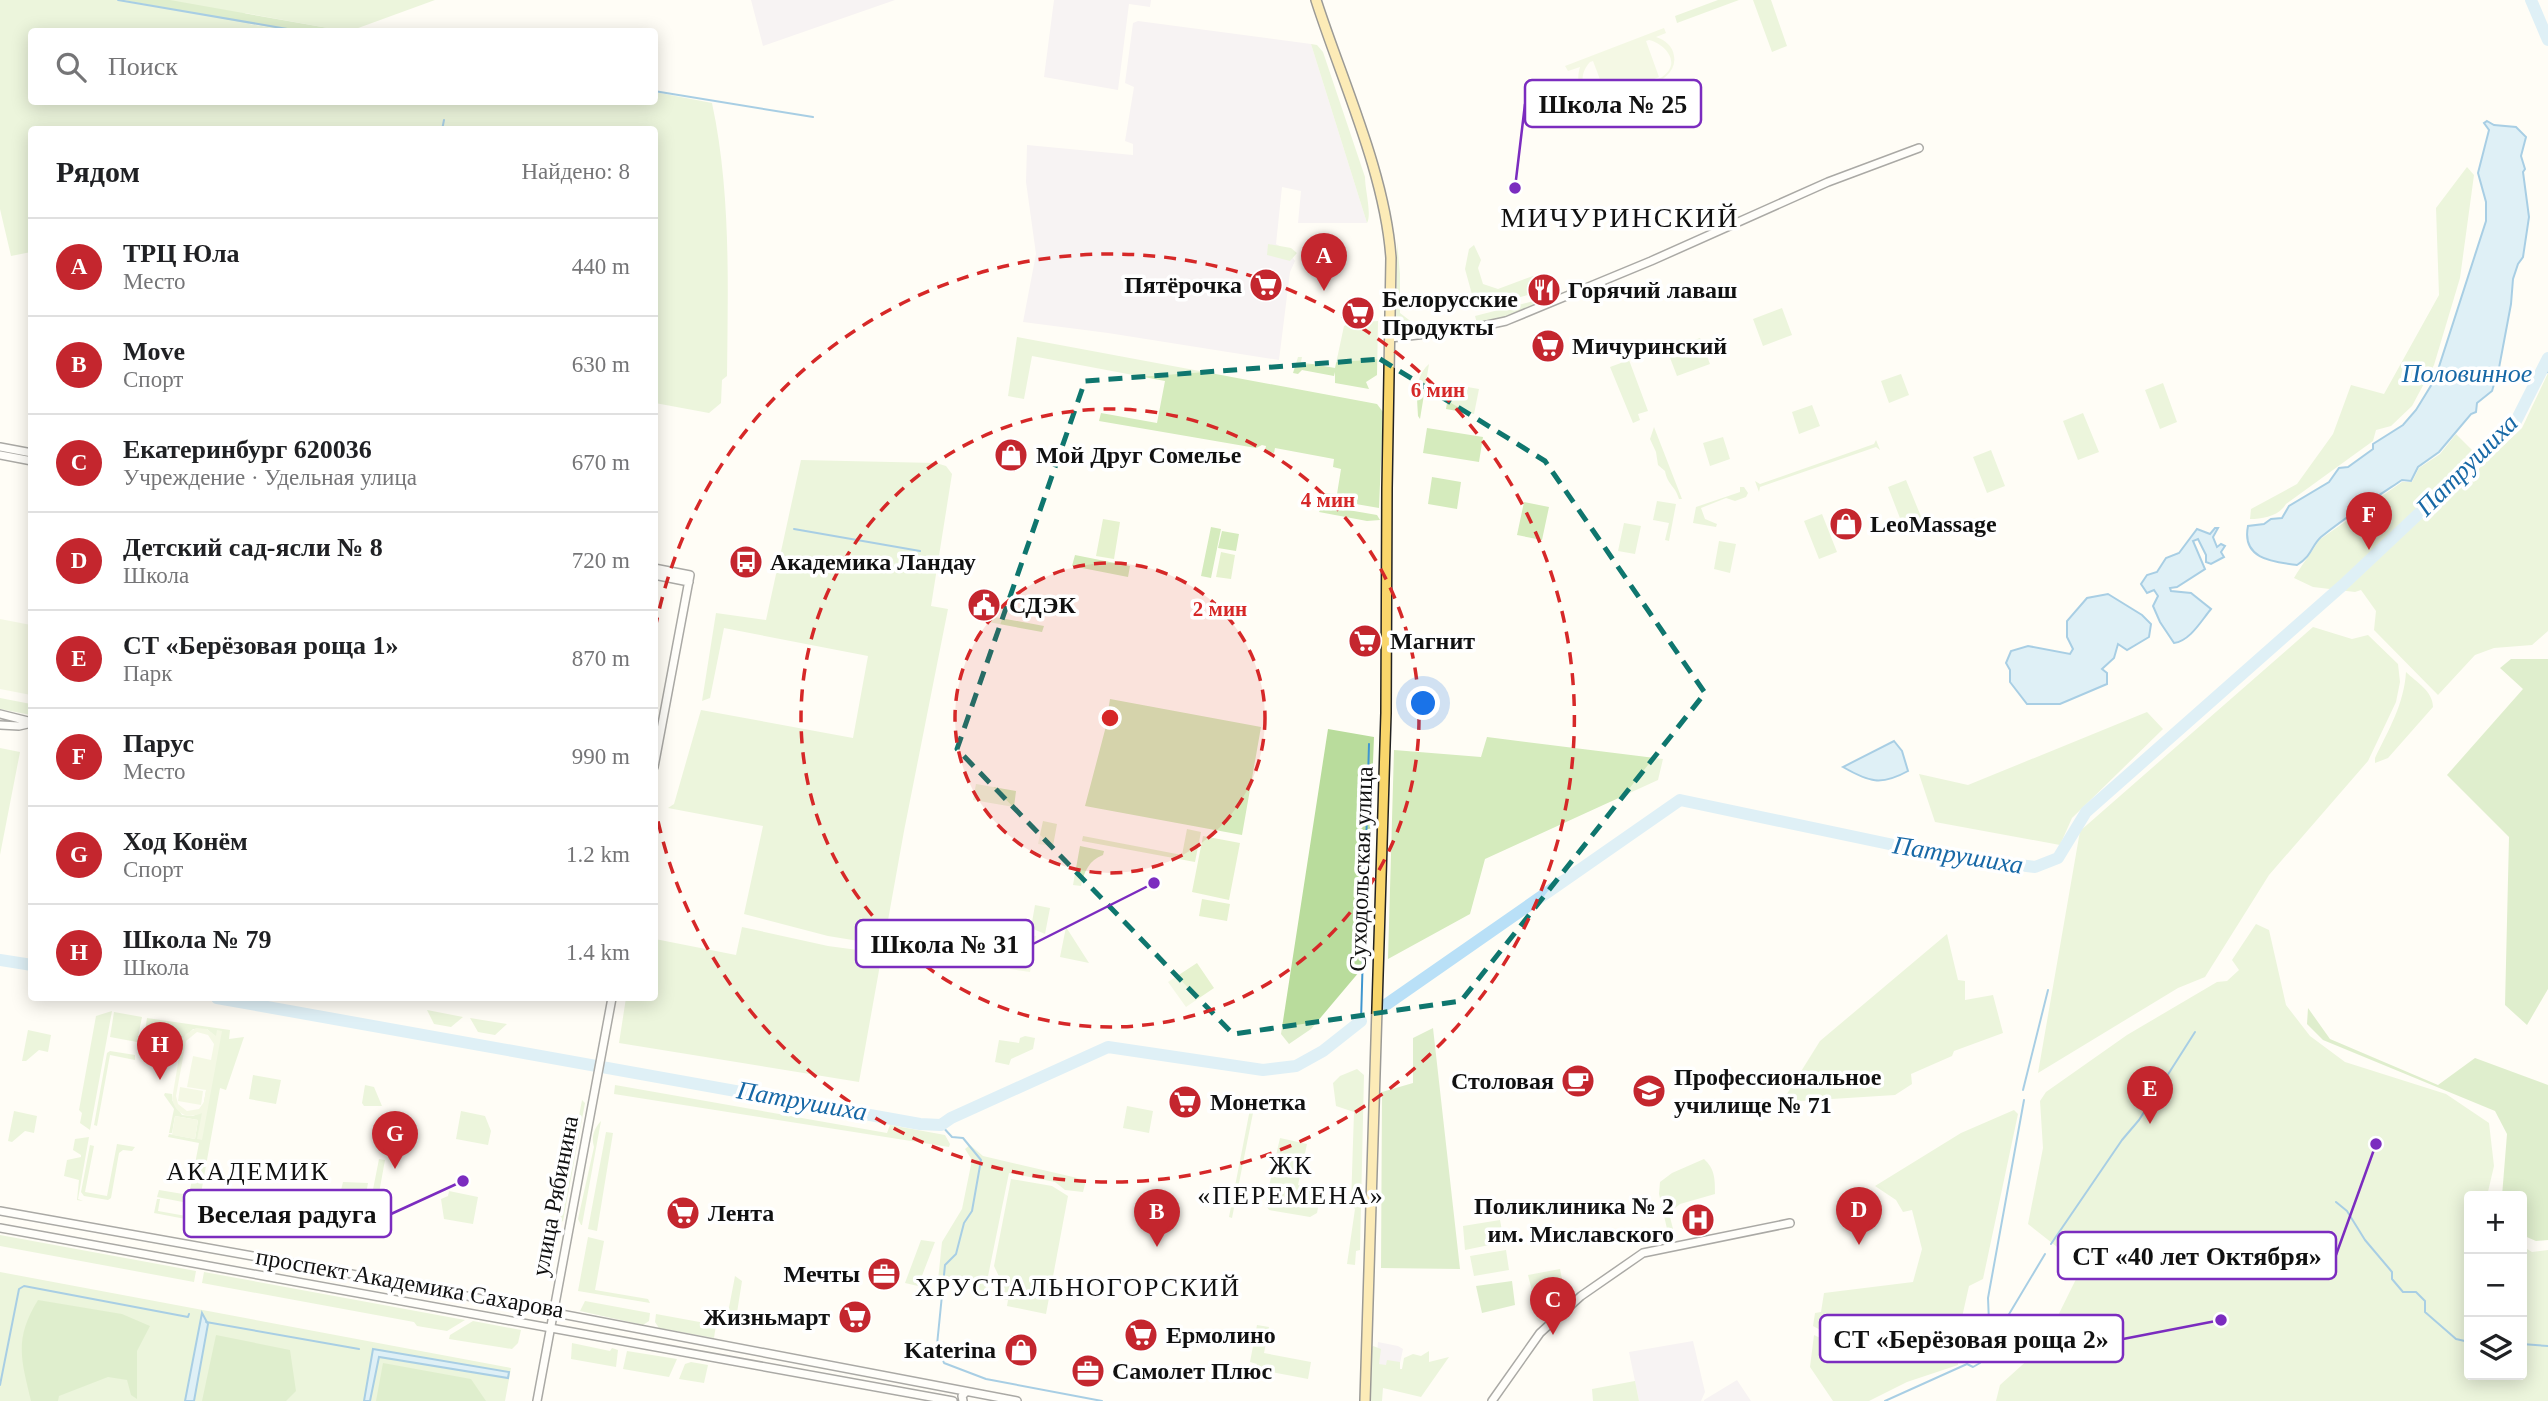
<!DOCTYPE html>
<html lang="ru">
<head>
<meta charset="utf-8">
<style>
	body { margin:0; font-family:Georgia,serif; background:#f6f6f6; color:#202124 }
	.controls { position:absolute; right:21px; bottom:21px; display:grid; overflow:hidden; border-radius:7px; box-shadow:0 4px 18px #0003 }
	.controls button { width:63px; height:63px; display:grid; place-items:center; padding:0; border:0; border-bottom:2px solid #e0e0e0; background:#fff; color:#202124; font:35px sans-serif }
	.you { position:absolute; left:1424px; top:704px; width:24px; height:24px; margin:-18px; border:5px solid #fff; border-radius:50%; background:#1a73e8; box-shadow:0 0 0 10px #1a73e833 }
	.badge { display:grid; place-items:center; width:46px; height:46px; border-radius:50%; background:#c4262e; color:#fff; font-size:23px; font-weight:700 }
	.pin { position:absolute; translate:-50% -58px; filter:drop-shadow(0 2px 4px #0008) }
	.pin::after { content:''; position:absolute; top:37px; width:24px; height:21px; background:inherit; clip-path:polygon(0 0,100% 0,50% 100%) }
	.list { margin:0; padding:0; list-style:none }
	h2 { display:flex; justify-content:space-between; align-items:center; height:91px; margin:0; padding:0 28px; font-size:30px }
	h2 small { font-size:23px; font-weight:400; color:#757577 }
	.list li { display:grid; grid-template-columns:46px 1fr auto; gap:21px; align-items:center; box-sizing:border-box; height:98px; padding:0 28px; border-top:2px solid #e0e0e0 }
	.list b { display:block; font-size:26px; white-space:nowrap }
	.list p { margin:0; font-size:23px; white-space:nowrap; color:#757577 }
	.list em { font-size:23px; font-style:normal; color:#757577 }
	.icon { flex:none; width:38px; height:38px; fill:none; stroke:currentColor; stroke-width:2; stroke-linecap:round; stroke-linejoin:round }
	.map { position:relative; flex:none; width:2548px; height:1401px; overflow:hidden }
	.search { position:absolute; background:#fff; box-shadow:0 4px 18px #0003; left:28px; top:28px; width:630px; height:77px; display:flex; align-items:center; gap:18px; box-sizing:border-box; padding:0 24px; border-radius:7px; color:#757577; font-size:26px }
	.panel { position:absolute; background:#fff; box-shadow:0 4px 18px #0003; left:28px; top:126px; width:630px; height:875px; border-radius:7px }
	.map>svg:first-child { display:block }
	.industrial { fill:#eee6ef }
	.green { fill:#d5ebbd }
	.forest { fill:#b9dc9c }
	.pitch { fill:#e6f2cf; fill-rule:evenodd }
	.water { fill:#b9e0f7; stroke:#3f96cf; stroke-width:2 }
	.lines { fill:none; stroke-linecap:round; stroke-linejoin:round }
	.stream { stroke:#3f96cf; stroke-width:2 }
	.river { stroke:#b9e0f7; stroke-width:12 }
	.minor-casing { stroke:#444; stroke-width:10 }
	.major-casing { stroke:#222; stroke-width:12 }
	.minor { stroke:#fff; stroke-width:7 }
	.major { stroke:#f9d66b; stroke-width:9 }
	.marked { fill:none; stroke:#0f766e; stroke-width:5; stroke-dasharray:14 9; stroke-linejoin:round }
	.ring { fill:none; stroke:#d62828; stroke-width:3.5; stroke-dasharray:12 9 }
	.labels { text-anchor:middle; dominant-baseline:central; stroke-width:7; stroke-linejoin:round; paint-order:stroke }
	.poi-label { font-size:24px; font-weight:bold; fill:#111; stroke:#fff; text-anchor:start }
	.street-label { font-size:24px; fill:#111; stroke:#fff }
	.water-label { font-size:26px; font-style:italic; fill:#1768a6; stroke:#fff }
	.neighbourhood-label { font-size:26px; letter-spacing:2px; fill:#111; stroke:#fff }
	.quarter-label { font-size:28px; letter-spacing:2px; fill:#111; stroke:#fff }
	.centre { fill:#d62828; stroke:#fff; stroke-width:3.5 }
	.ring-label { font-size:21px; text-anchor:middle; font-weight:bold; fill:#d62828; stroke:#fff; stroke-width:7; stroke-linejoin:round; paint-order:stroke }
	.leader { fill:none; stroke:#7b2cbf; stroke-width:2.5 }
	.callout-dot { fill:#7b2cbf; stroke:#fff; stroke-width:2.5 }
	.callout { fill:#fff; stroke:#7b2cbf; stroke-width:2.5 }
	.callout-label { font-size:26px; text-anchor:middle; font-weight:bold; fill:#111 }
</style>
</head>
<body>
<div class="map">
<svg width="2548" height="1401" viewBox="0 0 2548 1401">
	<rect width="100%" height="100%" fill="#fffdf5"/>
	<path class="industrial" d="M751,0h144l-132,46z
		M1054,0h97l-1,7 -21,-3 -11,86 -74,-13z
		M1138,21l173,23 56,179h-69l3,-32 -19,-4 -6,57 12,7 7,10 -5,11 -11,88 -171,-27 -85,-11 13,-68 -10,-72 1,-37 106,10v-11l-8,-3 9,-54 -9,-4 8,-60z
		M1693,1341l12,51 -4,9h-62l-10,-49z
		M1378,1342l20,4 5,3 -7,33 -21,-4z
		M1737,1380l14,21h-47v-1z"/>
	<path class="green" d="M0,0h435l-85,31h-21l-1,-3 -83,-15 4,11 41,7 -258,1v70h622l1,-10 57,11c19,89 16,182 15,273l-5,4 -1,23 -12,10 -54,-10 -1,-273h-622l-1,122 -20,4 -11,-47z
		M1718,0h21l-62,23 -2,-7z
		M1753,0h18l16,46 -15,6z
		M1311,44l6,1 6,7 42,125c0,13 7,37 2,46z
		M2467,167l7,8 -14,103 -26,87 -22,41 -21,20 -15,4 -3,11 -87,63c-7,12 -23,15 -36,15l1,-10 46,-25 36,-50 18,-49 33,9 55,-99 -3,-87z
		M1397,242l3,32v39l13,10 -17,2z
		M1268,244l23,4 6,5 -7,8 -23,-6z
		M1474,245l7,15 -3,8 5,16 15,5 35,-13 6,16 -63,17 -11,-40 4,-20z
		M1534,301l1,3c-14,14 -40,16 -58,19l-2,-7z
		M1782,308l10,27 -29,11 -10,-27z
		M1378,321l-1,54 -11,7 3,7 -34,-6v-11l-1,4 -32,-6 -4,4 -5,-1 5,-16h4l-1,5 34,6 9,-42 6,-3z
		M1017,337l360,67 6,8 -4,96 -52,-9 -4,-3 1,-3 13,1 4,-25 -8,-2 1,-8 -59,-11 -1,5 -9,-2 1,-5 -4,-1 -6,3 -157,-27 2,-8 56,10 8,-42 -133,-25 -8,43 -16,-3z
		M1700,338l10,26 -33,12 -10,-26z
		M1629,360l19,51 -10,3 2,6 -7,3 -23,-56z
		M1429,364l-9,55 -2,-3c-1,-19 -4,-39 11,-52z
		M2548,373v258l-16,14 -38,3 -19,7 -37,40 -64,-65 2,-19 -15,-21 -6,2 -42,-5 -19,-9c8,-14 17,-24 25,-38l83,-58h10l7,-14 21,-14 16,-20 17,17 -7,30 56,-53z
		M1901,374l8,21 -20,8 -8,-22z
		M2163,383l14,39 -17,7 -15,-39z
		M1450,384l29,5 -5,25 -28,-5z
		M1812,405l8,21 -21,8 -7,-22z
		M2083,413l16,39 -21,8 -15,-39z
		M1654,427l28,72h-3c-4,-14 -11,-13 -14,-28l-7,-6 -2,-13 -6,-13z
		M1427,428l56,9 -4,25 -56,-9z
		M1723,437l7,22 -20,7 -7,-23z
		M1876,440l4,10 -4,-3 -116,40 -1,5 -4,-11 5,3 114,-40z
		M1991,450l14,36 -18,7 -14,-36z
		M801,460l135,3 10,3 6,8 -21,132 17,3 -44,222 -45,251 -240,-39 7,-45h28l1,-59 81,16 6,-28 86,19 37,5v-9l-37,-6 -84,-22 19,-88 -95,-18 6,-4 27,-94 152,28 15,-82 -144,-28 -14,70 -8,3 14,-88 50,7z
		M1432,477l29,5 -4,27 -29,-5z
		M1906,480l16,39 -19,7 -15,-39z
		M1740,487h4l4,6 -2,4 -11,4 -9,-3 -25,10 4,11 12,5 -1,3 -23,-4 3,-16 44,-15z
		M1657,501l19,3 -7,37 -4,-1 4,-17 -16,-3z
		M1524,502l25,5 -7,33 -25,-5z
		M1325,506l52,9 3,5 -13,1 -48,-9 2,-4z
		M1822,514l15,38 -18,7 -15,-38z
		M1624,523l17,3 -6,28 -17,-3z
		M1211,527l10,2 -10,49 -10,-2z
		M1222,531l17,3 -3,17 -18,-3z
		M1719,541l17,3 -6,29 -16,-4z
		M1075,555l55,11 -2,11 -56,-11z
		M984,615l60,11 -2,6 -59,-11z
		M2313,627l39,12 16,-4 30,29 2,18 -4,20 -28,59 -99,114 -64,102 -27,11 -140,85 42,-242z
		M2406,672c10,10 27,19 27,35l-45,51 -13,5v-5c14,-29 29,-54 31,-86z
		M0,698l31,6v11l-31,-6z
		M1110,699l151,28 -19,108 -157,-29 20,-76z
		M2147,712l16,17 -91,89 -12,27 -125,-23 -16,-48 49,11z
		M1487,737l176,22 -5,21 -173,79 -15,55 -82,45 6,-209 87,7z
		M0,748l20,4 -20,103z
		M976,784l40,7 -2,16 -41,-7z
		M1080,846l24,5 -1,4c-14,5 -19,17 -22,31l-8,-1z
		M1035,905l15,3 -5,26 -14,-6z
		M2256,924l13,6 17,75 24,31 35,26 101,32 43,29 5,43 -7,30h-18v179h53v-129l10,6 16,-2v151h-552l4,-16 43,-39 37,-75 -5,-10 -47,-37 15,-76 -3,-47 6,-9 81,-57 90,-53 10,-1 12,-11 -7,-10z
		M1066,927l23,36 -29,-6z
		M1947,934l11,46 7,1v19l28,-5 10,38 -49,18 -2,5 -41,18 1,10 -17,11 -95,6 -15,-4 35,-56z
		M427,1010l36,7 -12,10 -17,-3z
		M112,1011l-22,119 -10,-7 2,-10 -3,-3 17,-94z
		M114,1012l28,5 -5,25 -27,-5z
		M147,1018l83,12 -1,9 15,-2 -18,53 -6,-2 -24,133 -42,-8 3,-14h3l-2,12 28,5 2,-13 -31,-6 2,-7 30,5 10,-52 -31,-6 1,-3 26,5 3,-19 -23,-4 -3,17h-3l5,-24 -10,-14 1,-2 7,1v6l10,15 11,1 9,-4 -5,27 19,-102 -9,-8h-14l-11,12 -2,12 -8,-1v-4l-29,-4z
		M470,1018l37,6 -12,11 -17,-3z
		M28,1030l23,5 -3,17 -9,-2 -13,11h-4z
		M1025,1036l10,2 -2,11 -22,10 -2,6 -14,-3 4,-22 20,3 1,-5z
		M110,1051l25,4v5l-25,-5 -13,71 -3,-1 13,-72z
		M1357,1069l7,6 -4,175 -4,1 -1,14 -8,-1 8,-55 -4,-5 3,-92 -18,-6 -3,-23 7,-7z
		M253,1075l28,5 -5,24 -27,-5z
		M365,1085l9,2 8,19h-18l-2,-3z
		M615,1085l272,48 3,-8 55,10 5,9 -1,3 -335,-53z
		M582,1100l3,3 -22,118 -4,2z
		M1253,1102l18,3v6l-17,-3 -22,110 -3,-1 22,-113z
		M1127,1106l26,5 -4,22 -26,-5z
		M2014,1110l4,4 -35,165 -14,7 -13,58 -117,-4 -26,-14 2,-13 6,-1 3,-19 89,-11 9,-33 -10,-39 -9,2 -7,-12 -21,-14 86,-53z
		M14,1111l23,5 -3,17 -9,-2 -13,11 -4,-1z
		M461,1111l24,5 6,15 -3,14 -32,-6z
		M601,1121l-19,104h-1l-3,-6 16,-72c-3,-9 0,-19 7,-26z
		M606,1132l7,1 -16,98 -9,-2z
		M89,1137l-11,62 5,2 -6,-1 2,-20 -15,-4 3,-16 14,-3v-2l-8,-5 2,-11z
		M1280,1138l27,6 -9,41 20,4 3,3 -4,21 -7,4 -41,-7 -4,-6z
		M117,1144l18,3 -3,4 -9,-1 -4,3 -8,45 -3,2 -24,-4 -3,-4 9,-47 4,1 -9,46 22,4z
		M970,1145l13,11 103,24 -3,12 -18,-2 -10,-8 -46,-9 -24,118 -47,-11 4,-38 20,-33 10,-49 -7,-11z
		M379,1159l6,1 -12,66 -7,-1z
		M1704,1159c11,10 11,20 11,35l-35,10 -11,9 5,20h-6l-9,-39 1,-12 12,-9z
		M1011,1179l41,7 16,10 -22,118 -39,-8 1,-6 -5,-1 2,-10 -11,-23z
		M343,1182l25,1 -5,27 -29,8z
		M449,1191l29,6 -5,27 -29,-5 -3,-20 7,-3z
		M1500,1220l4,22 -39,8 -2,-24z
		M0,1235l196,36 -2,11 -194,-36z
		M588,1237l16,4 -9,49 53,9 2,4 -72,-12z
		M921,1240l14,2 -17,44 -13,-3z
		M1506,1250l3,20 -35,6 -4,-20z
		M1560,1269l3,15 -8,3 2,11h5l1,5 -27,4 -8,-32z
		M0,1272l511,96 -6,33h-505z
		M204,1272l261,48 -18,11 -30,-5 -3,-4 -212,-39z
		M735,1276l7,5 -6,38 -9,-1z
		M585,1301l65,12 -1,8 -6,4 -63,-14z
		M656,1314l60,11 -2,13 -55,-10 -4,-6z
		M473,1321l48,9 -3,13 -6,6 -63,-10 1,-4z
		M1257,1325l12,2 -5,26 47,9 -3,17 -52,-10 1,-5 -7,-2z
		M1814,1335l21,10 115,8 8,3v9l-51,17 -38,19h-36l-23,-34z
		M572,1343l38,8 2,-3 6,2 -2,17 -45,-8z
		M1373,1346l8,3 -2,15 7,1 1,-5 13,2v7h2l2,-11 9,-4 8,2 8,-5v11l20,-5 -28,40 -38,-9 -1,13h-12l1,-53z
		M627,1351l50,8 -8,18 -46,-8z
		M691,1362l17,3 -4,18 -25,-4 6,-15z
		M1635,1381l4,20h-46l-1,-12z"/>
	<path class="forest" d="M124,0h46l158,28 1,3h-39z
		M2511,659h37v330l-21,36 -22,-20 4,-168 -62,-62 76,-86 -23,-21z
		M1328,729l46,8 -9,228 -54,64 -22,15 -8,-10z
		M2308,1008l22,31 108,46 37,-27 73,27v155l-12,1 -14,-6v-39h-20l5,-62 -12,-23 -172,-71 -16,-16z
		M1433,1028l27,241 -79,-1 1,-176 31,-9v-45z
		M1512,1281l3,24 -33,8 -6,-27z
		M38,1300l84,14 28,12 -13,25v48l-6,-4 -4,-15 -19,-3 -49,19 -1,5h-27c-10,-42 -17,-62 7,-101z
		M216,1335l74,15 6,41 -10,10h-84z
		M383,1363l88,16 15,22h-110z"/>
	<path class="pitch" d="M1664,28l2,5 -10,4c9,3 17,9 18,19 5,28 -48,39 -68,46 -22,1 -32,-15 -26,-35l-12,4 -3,-5zM1649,40c17,4 33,24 13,37 -10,6 -23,9 -33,12l30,-12 -13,-36zM1590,62l3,-1 14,37c-23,2 -32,-20 -17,-36z
		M1103,519l17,3 -6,37 -18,-3z
		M1221,552l14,3 -4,24 -15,-2z
		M0,619l31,6v70l-31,-6z
		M1043,821l14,3 -4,22 -15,-2z
		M1187,829l14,3 -6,30 -113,-21 1,-5 99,19z
		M1203,836l37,7 -11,57 -37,-8z
		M1202,899l28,5 -3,17 -28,-5z
		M1017,933l19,3 -6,36 -20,-3z
		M1197,963l17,25 -28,19 -18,-25z
		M196,1028l11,1 9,7 1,-6 5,1 -20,109 -5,-1 5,-26c-14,6 -26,2 -30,-14l10,-59 4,-6zM197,1032l11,3 6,9 -3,16 -18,-4 -6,31 19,3 -2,12 -5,7 -12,2 -9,-7 -2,-8 10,-55z
		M180,1087l23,4 -2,14 -23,-4z
		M175,1116l23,4 -3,19 -23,-4z"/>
	<path class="water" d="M2487,121l7,4 22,2 10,10 -5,19 4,13 -2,3 6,45 -6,40 -5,7 -5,15 -2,25 -12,64 -7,23 -15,12 -1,9 -5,2 -32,38 -21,15 -7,14 -9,-1c-27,18 -55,36 -81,57 -10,9 -8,18 -24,28 -22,-3 -56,-5 -49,-39l16,-2 7,-5 11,-1 7,-12 40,-24 10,-14 9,-1 25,-18v-5l30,-19 13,-15 19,-31 51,-158v-19l-8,-29 11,-43 -5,-7z
		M2215,528h3l-5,9 4,10 4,-3 4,2 -4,6 3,5 -13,7 -5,-2v-7l-8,-16 -5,2 12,28 -28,18 -7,1 1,3 20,2 20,16c-10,12 -21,32 -37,34l-14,-21 -7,-16 5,-10 -4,-6 -7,3 -6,-9 6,-9 10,-3 9,-14 13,-5 18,-24 13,5z
		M2108,594l34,21 9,9 -2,13 -22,13 -9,-6 -4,14 -12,11 5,4v11l-47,20h-33l-17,-22v-12l-4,-7 5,-12 17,-5 42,8 3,-5 -6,-12v-16l20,-23z
		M1894,741l8,10 6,20c-27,15 -39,11 -65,-4z
		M202,1313l6,11 -14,77h-9z
		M373,1349l136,23 -1,6 -129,-21 -9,44h-6z"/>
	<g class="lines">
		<path class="stream" d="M118,0l187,32
			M654,91l159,26
			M442,130l2,-10
			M2540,374l8,-2
			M794,529l126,22
			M1361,1021l8,-277
			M2023,1090l25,-100
			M941,1125l11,12 11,1 18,22 -9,51 -8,12 -8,31 -11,11 -8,80 7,18 42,16 116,22
			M2336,1202l11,9 18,29 27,32v7l11,13h13l9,9v11l31,27 13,3
			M2051,1244l71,-104 17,-20 56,-88
			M206,1322l153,27
			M2522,1344l26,2
			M1990,1346l55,-92
			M0,1385l19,-96 5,-3 164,31 1,-3
			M1885,1401l82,-37 6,3 7,-4 10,-17 -2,-48 36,-198"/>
		<path class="river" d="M2531,0l17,40
			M0,960l32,5
			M217,998l703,126 21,1 10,-7 157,-71 155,23 33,-4 27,-15 38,-30
			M1387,1004l293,-204 266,56 89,11 23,-9 28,-46 257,-227 172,-162 33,-65"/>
		<defs>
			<path id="minor" d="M1390,338l74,-8 42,-9 145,-60 177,-79 91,-34
				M0,447l32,6
				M0,455l32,6
				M654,568l36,7 -36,192
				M654,575l35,7
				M0,714l32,8
				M0,725l19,1 13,-3
				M0,1211l320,57 697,133
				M0,1228l953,173
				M537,1401l75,-403
				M963,1401l-1,-5 4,-4
				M1492,1401l48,-68 41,-37 62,-43 147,-30"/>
			<path id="major" d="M1316,0c26,81 69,173 75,258l-4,230 -1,225 -21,688"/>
		</defs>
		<use href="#minor" class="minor-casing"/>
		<use href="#major" class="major-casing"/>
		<use href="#minor" class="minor"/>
		<use href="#major" class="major"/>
	</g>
	<path d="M0 0H2548V1401H0ZM1380,359l165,102 160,232 -244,308 -228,33 -276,-285 128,-368z" fill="#fffdf5" fill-opacity=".55" fill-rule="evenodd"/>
	<path class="marked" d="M1380,359l165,102 160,232 -244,308 -228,33 -276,-285 128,-368z"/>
	<circle cx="1110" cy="718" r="155" fill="#d62828" fill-opacity=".12"/>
	<g class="ring">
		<circle cx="1110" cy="718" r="155"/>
		<circle cx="1110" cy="718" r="309"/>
		<path d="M655 629A464 464 0 1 1 655 807"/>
	</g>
	<defs>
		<symbol id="supermarket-disc" viewBox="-11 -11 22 22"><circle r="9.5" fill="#c4262e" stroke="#fff"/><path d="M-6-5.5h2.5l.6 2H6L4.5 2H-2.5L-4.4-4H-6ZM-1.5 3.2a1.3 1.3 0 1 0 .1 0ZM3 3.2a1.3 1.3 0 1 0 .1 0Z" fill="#fff"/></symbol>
		<symbol id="restaurant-disc" viewBox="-11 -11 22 22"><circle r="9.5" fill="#c4262e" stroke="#fff"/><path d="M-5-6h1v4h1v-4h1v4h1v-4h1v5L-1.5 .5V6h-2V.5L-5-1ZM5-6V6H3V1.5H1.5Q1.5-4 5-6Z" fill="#fff"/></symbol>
		<symbol id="shop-disc" viewBox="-11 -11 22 22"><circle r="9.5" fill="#c4262e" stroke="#fff"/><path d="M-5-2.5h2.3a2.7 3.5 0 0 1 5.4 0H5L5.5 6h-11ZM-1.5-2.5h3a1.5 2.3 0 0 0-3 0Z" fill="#fff"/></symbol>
		<symbol id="bus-disc" viewBox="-11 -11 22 22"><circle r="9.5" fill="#c4262e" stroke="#fff"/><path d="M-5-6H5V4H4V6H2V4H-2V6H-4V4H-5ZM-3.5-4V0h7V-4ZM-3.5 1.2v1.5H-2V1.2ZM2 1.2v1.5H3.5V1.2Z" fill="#fff"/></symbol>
		<symbol id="civic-disc" viewBox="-11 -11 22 22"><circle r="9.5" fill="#c4262e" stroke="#fff"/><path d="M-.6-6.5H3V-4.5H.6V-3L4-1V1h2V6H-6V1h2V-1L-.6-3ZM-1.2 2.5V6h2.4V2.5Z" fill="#fff"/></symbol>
		<symbol id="cafe-disc" viewBox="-11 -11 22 22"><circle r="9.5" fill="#c4262e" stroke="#fff"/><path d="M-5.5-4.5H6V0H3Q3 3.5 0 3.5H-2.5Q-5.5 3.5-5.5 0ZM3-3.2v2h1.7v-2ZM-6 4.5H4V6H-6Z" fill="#fff"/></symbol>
		<symbol id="university-disc" viewBox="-11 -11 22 22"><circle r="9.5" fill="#c4262e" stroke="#fff"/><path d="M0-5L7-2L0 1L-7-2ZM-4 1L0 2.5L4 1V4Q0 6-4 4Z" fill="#fff"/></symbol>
		<symbol id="hospital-disc" viewBox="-11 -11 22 22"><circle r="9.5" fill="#c4262e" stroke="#fff"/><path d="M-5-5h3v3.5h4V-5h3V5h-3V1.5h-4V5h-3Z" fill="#fff"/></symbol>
		<symbol id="office-disc" viewBox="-11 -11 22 22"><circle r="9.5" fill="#c4262e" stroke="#fff"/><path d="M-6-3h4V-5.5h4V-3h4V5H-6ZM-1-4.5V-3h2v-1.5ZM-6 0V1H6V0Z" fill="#fff"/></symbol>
	</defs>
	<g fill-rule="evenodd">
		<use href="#supermarket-disc" x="1247" y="266" width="38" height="38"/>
		<use href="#restaurant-disc" x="1525" y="271" width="38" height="38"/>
		<use href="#supermarket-disc" x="1339" y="294" width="38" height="38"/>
		<use href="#supermarket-disc" x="1529" y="327" width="38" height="38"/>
		<use href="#shop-disc" x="992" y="436" width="38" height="38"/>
		<use href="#shop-disc" x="1827" y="505" width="38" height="38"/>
		<use href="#bus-disc" x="727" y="543" width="38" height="38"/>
		<use href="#civic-disc" x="965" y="586" width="38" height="38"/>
		<use href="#supermarket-disc" x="1346" y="622" width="38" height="38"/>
		<use href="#cafe-disc" x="1559" y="1062" width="38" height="38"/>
		<use href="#university-disc" x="1630" y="1072" width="38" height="38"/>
		<use href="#supermarket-disc" x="1166" y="1083" width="38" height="38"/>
		<use href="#supermarket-disc" x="664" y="1194" width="38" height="38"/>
		<use href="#hospital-disc" x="1679" y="1201" width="38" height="38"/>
		<use href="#office-disc" x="865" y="1255" width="38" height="38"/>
		<use href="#supermarket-disc" x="836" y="1298" width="38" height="38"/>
		<use href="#supermarket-disc" x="1122" y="1316" width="38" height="38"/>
		<use href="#shop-disc" x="1002" y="1331" width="38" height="38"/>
		<use href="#office-disc" x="1069" y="1352" width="38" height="38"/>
	</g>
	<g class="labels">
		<g class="poi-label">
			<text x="1242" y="285" text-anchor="end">Пятёрочка</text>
			<text x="1568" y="290">Горячий лаваш</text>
			<text x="1382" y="299">Белорусские<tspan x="1382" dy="28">Продукты</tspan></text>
			<text x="1572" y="346">Мичуринский</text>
			<text x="1036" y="455">Мой Друг Сомелье</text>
			<text x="1870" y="524">LeoMassage</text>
			<text x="770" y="562">Академика Ландау</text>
			<text x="1009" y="605">СДЭК</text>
			<text x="1390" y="641">Магнит</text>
			<text x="1674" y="1077">Профессиональное<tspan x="1674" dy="28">училище № 71</tspan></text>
			<text x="1554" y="1081" text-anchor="end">Столовая</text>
			<text x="1210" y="1102">Монетка</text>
			<text x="1674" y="1206" text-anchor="end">Поликлиника № 2<tspan x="1674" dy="28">им. Миславского</tspan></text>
			<text x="708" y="1213">Лента</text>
			<text x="860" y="1274" text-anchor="end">Мечты</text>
			<text x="830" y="1317" text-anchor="end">Жизньмарт</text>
			<text x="1166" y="1335">Ермолино</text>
			<text x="996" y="1350" text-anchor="end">Katerina</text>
			<text x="1112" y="1371">Самолет Плюс</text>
		</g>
		<g class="street-label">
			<text transform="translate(1361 869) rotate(-88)">Суходольская улица</text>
			<text transform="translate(555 1196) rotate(-79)">улица Рябинина</text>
			<text transform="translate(410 1283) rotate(10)">проспект Академика Сахарова</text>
		</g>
		<g class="water-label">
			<text x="2467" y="373">Половинное</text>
			<text transform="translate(2467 465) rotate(-45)">Патрушиха</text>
			<text transform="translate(1958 855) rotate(9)">Патрушиха</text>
			<text transform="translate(802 1101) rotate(10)">Патрушиха</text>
		</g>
		<g class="neighbourhood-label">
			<text x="1291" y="1165">ЖК<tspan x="1291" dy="30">«ПЕРЕМЕНА»</tspan></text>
			<text x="248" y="1171">АКАДЕМИК</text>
			<text x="1078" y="1287">ХРУСТАЛЬНОГОРСКИЙ</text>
		</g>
		<g class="quarter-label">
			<text x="1620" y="217">МИЧУРИНСКИЙ</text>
		</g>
	</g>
	<circle cx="1110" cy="718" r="10" class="centre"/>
	<g class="ring-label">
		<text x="1438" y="397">6 мин</text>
		<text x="1328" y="507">4 мин</text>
		<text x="1220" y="616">2 мин</text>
	</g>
	<path class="leader" d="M1515 188L1525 104M1154 883L1033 944M463 1181L391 1214M2376 1144L2336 1255M2221 1320L2123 1339"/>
	<g class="callout-dot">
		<circle cx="1515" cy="188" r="7"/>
		<circle cx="1154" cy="883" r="7"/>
		<circle cx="463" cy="1181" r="7"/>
		<circle cx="2376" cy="1144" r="7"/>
		<circle cx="2221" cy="1320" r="7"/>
	</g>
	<g class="callout">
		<rect x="1525" y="80" width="176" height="47" rx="7"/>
		<rect x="856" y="920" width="177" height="47" rx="7"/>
		<rect x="184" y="1190" width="207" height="47" rx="7"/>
		<rect x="2058" y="1232" width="278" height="47" rx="7"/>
		<rect x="1820" y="1315" width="303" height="47" rx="7"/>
	</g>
	<g class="callout-label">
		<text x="1613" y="113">Школа № 25</text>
		<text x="945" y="953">Школа № 31</text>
		<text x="287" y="1223">Веселая радуга</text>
		<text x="2197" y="1265">СТ «40 лет Октября»</text>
		<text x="1971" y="1348">СТ «Берёзовая роща 2»</text>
	</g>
</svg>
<div class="controls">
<button>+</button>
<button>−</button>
<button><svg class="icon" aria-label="layers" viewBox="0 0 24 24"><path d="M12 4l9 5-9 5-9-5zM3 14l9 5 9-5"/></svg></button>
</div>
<div class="you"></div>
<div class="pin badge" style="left:1324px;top:291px">A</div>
<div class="pin badge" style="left:1157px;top:1247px">B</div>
<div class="pin badge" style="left:1553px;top:1335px">C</div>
<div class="pin badge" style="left:1859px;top:1245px">D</div>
<div class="pin badge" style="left:2150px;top:1124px">E</div>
<div class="pin badge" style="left:2369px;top:550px">F</div>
<div class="pin badge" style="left:395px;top:1169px">G</div>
<div class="pin badge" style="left:160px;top:1080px">H</div>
<div class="search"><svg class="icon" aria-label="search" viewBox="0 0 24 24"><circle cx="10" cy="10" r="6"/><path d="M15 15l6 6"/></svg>Поиск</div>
<section class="panel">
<h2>Рядом<small>Найдено: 8</small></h2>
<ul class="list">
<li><span class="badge">A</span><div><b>ТРЦ Юла</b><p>Место</p></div><em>440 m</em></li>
<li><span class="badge">B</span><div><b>Move</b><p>Спорт</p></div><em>630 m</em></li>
<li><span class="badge">C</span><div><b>Екатеринбург 620036</b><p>Учреждение · Удельная улица</p></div><em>670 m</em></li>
<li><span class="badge">D</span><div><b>Детский сад-ясли № 8</b><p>Школа</p></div><em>720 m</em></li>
<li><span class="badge">E</span><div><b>СТ «Берёзовая роща 1»</b><p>Парк</p></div><em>870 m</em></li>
<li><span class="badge">F</span><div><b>Парус</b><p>Место</p></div><em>990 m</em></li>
<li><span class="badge">G</span><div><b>Ход Конём</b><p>Спорт</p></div><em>1.2 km</em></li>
<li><span class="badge">H</span><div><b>Школа № 79</b><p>Школа</p></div><em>1.4 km</em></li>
</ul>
</section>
</div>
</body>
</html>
